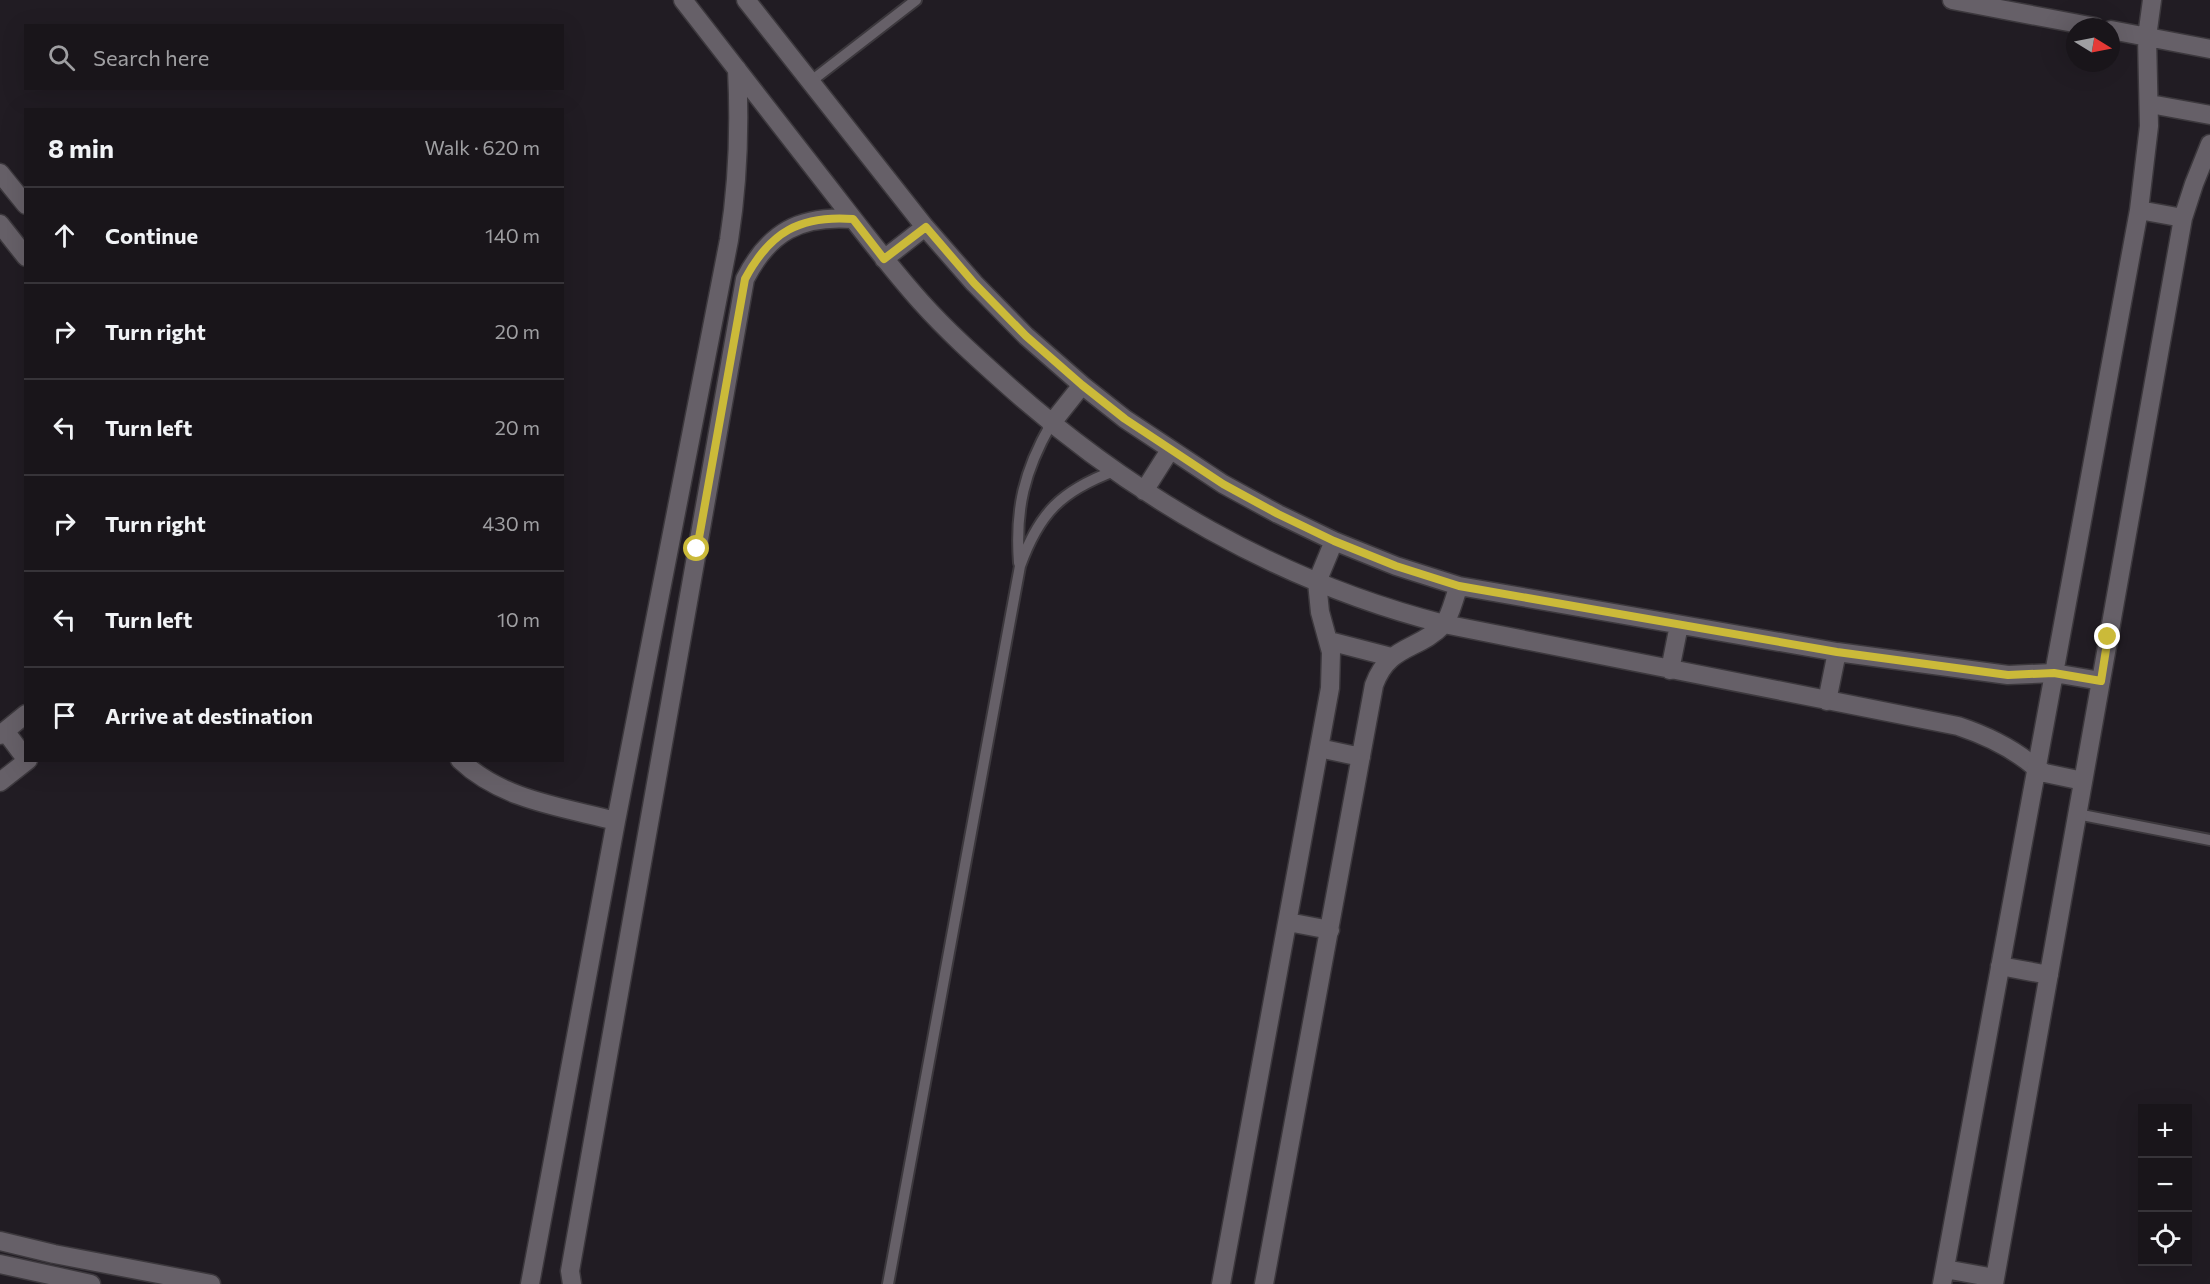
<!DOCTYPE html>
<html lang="en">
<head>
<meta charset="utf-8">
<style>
	body { margin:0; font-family:Commissioner,sans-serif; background:#221e23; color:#f1f3f6 }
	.controls { position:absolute; right:18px; bottom:18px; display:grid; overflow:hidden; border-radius:0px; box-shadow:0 6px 24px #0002 }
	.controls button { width:54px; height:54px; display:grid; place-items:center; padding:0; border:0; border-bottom:2px solid #373439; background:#19151a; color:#f1f3f6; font:30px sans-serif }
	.compass { position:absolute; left:2066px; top:18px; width:54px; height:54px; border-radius:50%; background:#19151a; box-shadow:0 6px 24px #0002; rotate:100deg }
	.stop { position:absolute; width:18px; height:18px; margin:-14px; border:4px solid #cbba39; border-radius:50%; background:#fff }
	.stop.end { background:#cbba39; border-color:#fff; box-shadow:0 2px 6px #0008 }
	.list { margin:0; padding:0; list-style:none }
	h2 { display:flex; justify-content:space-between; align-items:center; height:78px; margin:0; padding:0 24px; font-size:26px }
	h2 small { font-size:20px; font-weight:400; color:#9f9fa2 }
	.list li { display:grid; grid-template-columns:39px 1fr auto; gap:18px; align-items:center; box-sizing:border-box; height:96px; padding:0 24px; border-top:2px solid #373439 }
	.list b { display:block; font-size:22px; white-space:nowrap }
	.list em { font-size:20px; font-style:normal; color:#9f9fa2 }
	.icon { flex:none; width:33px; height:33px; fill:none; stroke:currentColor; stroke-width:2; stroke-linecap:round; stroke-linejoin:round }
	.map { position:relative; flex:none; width:2210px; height:1284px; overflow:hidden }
	.search { position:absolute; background:#19151a; box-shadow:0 6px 24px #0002; left:24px; top:24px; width:540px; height:66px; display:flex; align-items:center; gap:15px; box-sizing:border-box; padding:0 21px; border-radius:0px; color:#9f9fa2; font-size:22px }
	.panel { position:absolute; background:#19151a; box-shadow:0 6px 24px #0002; left:24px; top:108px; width:540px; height:654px; border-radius:0px }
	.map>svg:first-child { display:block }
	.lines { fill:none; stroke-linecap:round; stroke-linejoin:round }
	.lane-casing { stroke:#3c383d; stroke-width:14 }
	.street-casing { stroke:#3c383d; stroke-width:21 }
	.secondary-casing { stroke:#3c383d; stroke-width:21 }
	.lane { stroke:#666068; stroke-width:10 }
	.street { stroke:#666068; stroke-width:18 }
	.secondary { stroke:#666068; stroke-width:18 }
	.route { stroke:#cbba39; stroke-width:8 }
</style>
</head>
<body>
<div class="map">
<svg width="2210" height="1284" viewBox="0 0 2210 1284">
	<rect width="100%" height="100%" fill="#211c23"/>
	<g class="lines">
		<defs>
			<path id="lane" d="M810,82l106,-82
				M1019,563c-4,-54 5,-92 32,-139
				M2077,814l133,26
				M888,1284l132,-718c19,-53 41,-75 94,-95"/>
			<path id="street" d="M683,0c47,60 93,120 140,180 32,41 63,83 98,122 26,29 55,55 84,81 126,113 274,199 439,241l514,102c30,10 55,22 78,42
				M746,0l179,227 49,56 52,53 56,49 43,34 98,65 55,30 56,27 62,25 63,20 378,66 171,23 46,-2
				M0,173l26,32
				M0,224l26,33
				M884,259l41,-32
				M1051,424l31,-39
				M1144,491l26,-41
				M1329,641l62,16
				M1670,670l9,-45
				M1827,701l10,-49
				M5,731l21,28
				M0,735l26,-21
				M1319,748l42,9
				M460,760c42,40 102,47 156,61
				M0,782l28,-22
				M1288,922l42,8
				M0,1241l54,13 157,30
				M0,1264l91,20
				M530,1284l86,-463 113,-581c9,-57 11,-113 8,-171
				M572,1284l-2,-13 175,-992c24,-47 55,-64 108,-60
				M1221,1284l109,-596 1,-36 -11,-40 -3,-30 17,-41
				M1264,1284l110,-599c15,-41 44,-34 69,-60 8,-9 11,-28 16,-39"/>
			<path id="secondary" d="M1952,0l143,27
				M2111,30l99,19
				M2150,104l60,11
				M2139,210l44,8
				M2054,673l47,8
				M2036,768l9,5 38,8
				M2000,966l49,9
				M1945,1269l50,9
				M1942,1284l197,-1074 10,-84 -2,-89 5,-37
				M1994,1284l189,-1066 11,-34 16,-40"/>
		</defs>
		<use href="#lane" class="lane-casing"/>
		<use href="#street" class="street-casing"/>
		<use href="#secondary" class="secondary-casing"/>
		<use href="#lane" class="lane"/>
		<use href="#street" class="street"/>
		<use href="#secondary" class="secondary"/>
	</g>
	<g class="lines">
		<path class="route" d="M697,549l48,-270c25,-47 55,-64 108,-60l31,40 42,-32 48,56 52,53 56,49 43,34 98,65 55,30 56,27 62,25 63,20 378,66 171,23 46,-2 47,8 7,-44"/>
	</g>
</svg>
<div class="controls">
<button>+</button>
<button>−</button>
<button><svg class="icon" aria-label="locate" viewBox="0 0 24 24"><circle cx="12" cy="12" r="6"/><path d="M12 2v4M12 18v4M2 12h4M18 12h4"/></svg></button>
</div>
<svg class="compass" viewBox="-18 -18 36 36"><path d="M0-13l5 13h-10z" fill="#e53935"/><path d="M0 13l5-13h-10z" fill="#9f9fa2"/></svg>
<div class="stop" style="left:697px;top:549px"></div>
<div class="stop end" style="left:2108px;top:637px"></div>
<div class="search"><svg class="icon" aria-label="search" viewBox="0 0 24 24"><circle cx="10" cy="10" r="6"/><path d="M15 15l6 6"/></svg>Search here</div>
<section class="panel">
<h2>8 min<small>Walk · 620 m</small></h2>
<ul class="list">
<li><svg class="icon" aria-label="ahead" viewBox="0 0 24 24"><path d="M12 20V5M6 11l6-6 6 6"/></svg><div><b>Continue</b></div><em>140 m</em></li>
<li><svg class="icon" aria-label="right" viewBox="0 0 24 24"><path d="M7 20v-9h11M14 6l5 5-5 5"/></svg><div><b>Turn right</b></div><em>20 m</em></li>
<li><svg class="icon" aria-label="left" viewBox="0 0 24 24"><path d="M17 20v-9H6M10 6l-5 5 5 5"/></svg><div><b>Turn left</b></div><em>20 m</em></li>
<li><svg class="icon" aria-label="right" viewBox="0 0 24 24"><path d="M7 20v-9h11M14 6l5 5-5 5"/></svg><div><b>Turn right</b></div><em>430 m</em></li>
<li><svg class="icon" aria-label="left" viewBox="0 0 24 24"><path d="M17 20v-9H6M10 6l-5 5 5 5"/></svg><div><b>Turn left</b></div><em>10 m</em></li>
<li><svg class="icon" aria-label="arrive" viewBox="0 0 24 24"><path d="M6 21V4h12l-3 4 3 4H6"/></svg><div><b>Arrive at destination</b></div></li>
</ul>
</section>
</div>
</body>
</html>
